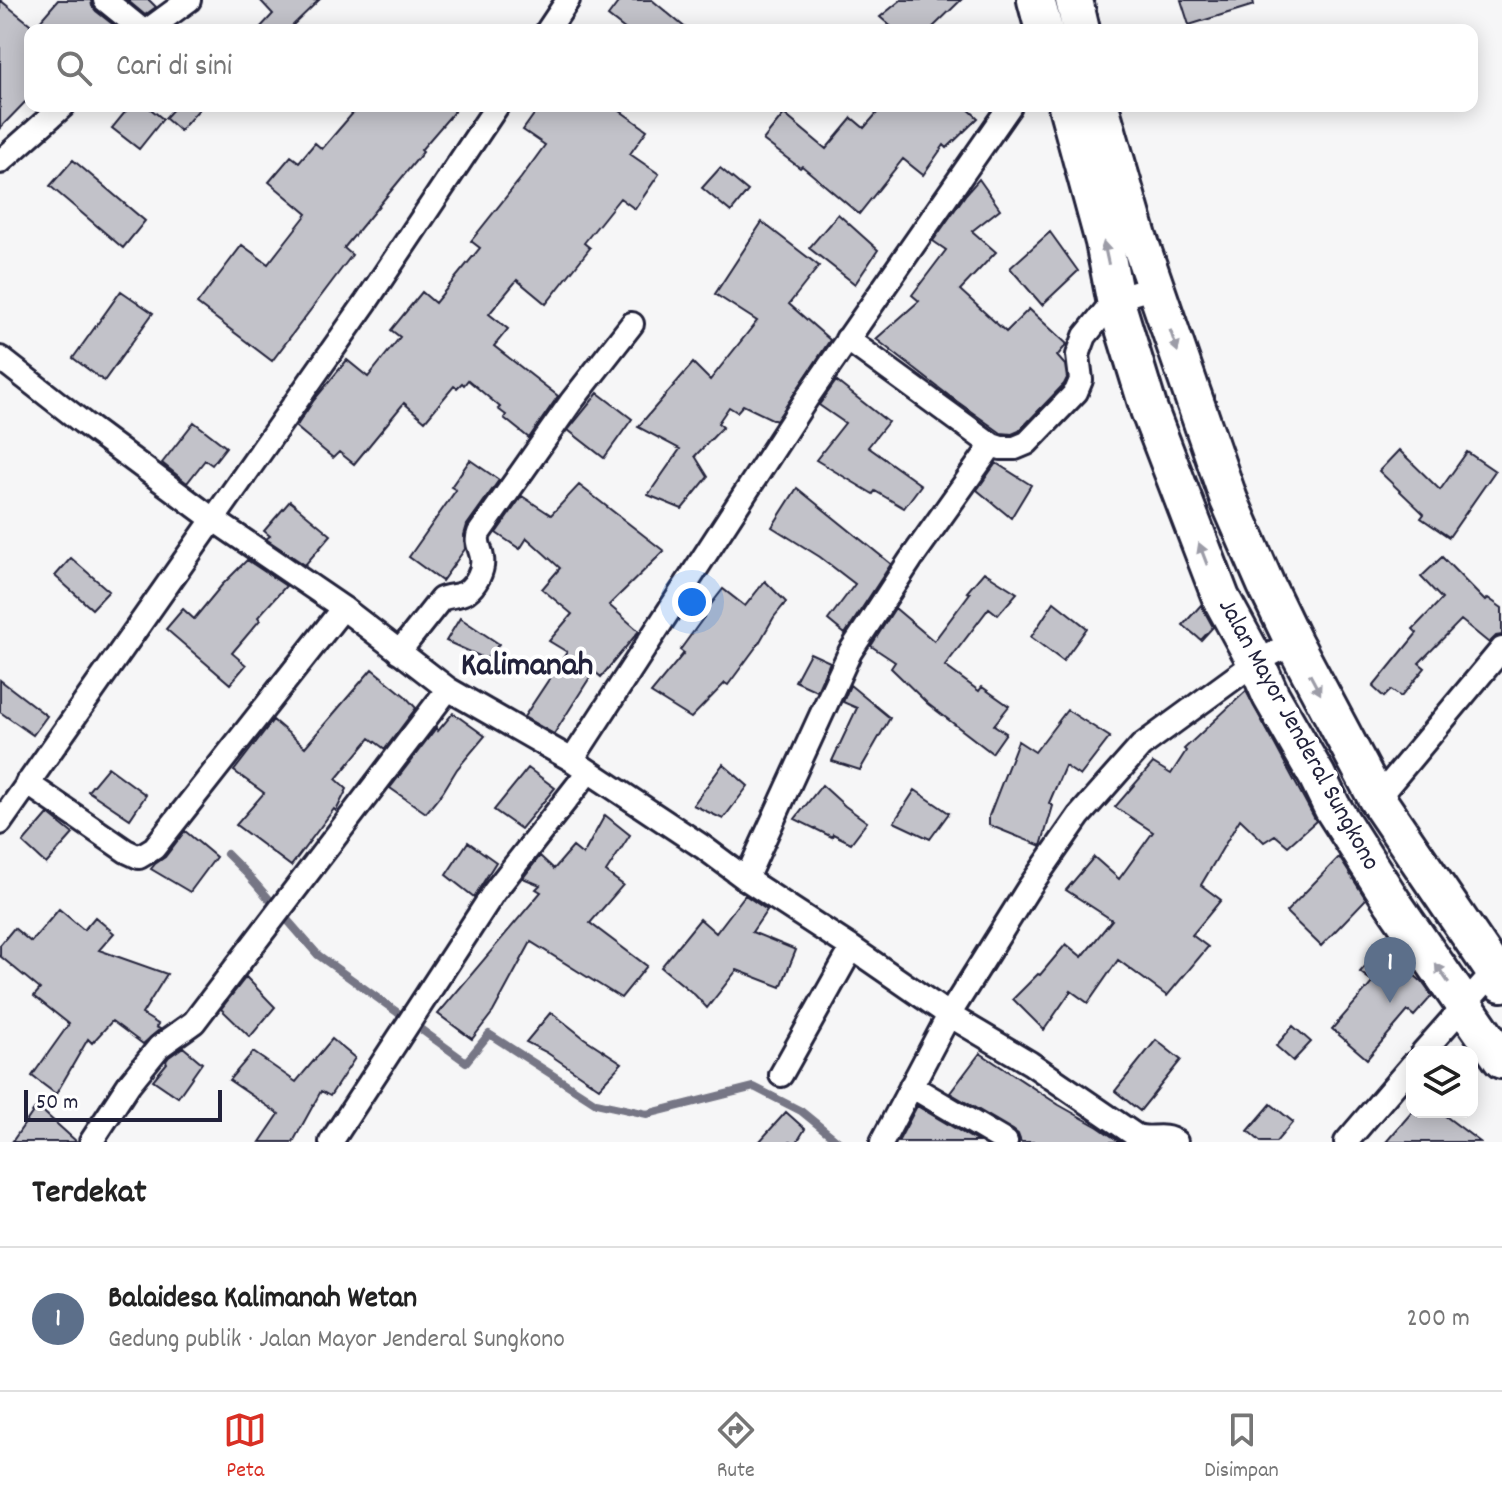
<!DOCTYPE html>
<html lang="id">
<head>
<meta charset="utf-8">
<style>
	body { margin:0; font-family:Dekko,sans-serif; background:#f2f2f2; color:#222 }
	.controls { position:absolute; right:24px; bottom:24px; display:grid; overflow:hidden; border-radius:16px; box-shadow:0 4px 20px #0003 }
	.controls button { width:72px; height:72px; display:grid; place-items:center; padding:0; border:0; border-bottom:2px solid #e0e0e0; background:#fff; color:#222; font:40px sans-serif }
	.scale { position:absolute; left:24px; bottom:20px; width:198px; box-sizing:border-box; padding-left:8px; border:4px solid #22223b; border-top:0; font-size:22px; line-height:28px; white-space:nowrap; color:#22223b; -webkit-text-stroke:6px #fff; paint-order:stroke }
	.you { position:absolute; left:692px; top:602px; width:28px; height:28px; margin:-20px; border:6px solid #fff; border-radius:50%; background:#1a73e8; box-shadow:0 0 0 12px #1a73e833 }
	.badge { display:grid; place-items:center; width:52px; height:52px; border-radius:50%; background:#d93025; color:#fff; font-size:26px; font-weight:700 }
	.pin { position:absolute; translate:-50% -66px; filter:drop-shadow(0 2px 4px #0008) }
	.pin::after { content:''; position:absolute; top:42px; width:28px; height:24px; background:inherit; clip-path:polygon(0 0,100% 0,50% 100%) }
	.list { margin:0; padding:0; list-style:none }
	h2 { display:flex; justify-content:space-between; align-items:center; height:104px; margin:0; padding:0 32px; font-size:34px }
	h2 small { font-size:26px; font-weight:400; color:#767676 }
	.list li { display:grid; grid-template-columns:52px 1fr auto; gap:24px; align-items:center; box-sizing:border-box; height:144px; padding:0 32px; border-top:2px solid #e0e0e0 }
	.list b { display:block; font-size:30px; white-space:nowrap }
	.list p { margin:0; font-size:26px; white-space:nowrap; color:#767676 }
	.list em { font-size:26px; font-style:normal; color:#767676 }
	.icon { flex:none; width:44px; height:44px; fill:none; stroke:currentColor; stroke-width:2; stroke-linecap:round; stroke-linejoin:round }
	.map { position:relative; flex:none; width:1502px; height:1142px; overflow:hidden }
	.search { position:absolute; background:#fff; box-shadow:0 4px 20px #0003; left:24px; right:24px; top:24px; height:88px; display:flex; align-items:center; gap:20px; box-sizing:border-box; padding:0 28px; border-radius:16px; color:#767676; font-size:30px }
	.sheet { height:248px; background:#fff }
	nav { display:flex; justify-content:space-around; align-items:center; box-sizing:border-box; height:112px; border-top:2px solid #e0e0e0; background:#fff; font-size:22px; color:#767676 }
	nav a { display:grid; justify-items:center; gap:4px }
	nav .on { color:#d93025 }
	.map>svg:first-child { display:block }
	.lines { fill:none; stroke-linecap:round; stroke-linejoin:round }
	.stream { stroke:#767685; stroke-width:8 }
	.building { fill:#c2c2c9; stroke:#22223b; stroke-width:2 }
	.minor-casing { stroke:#22223b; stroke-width:28 }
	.primary-casing { stroke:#22223b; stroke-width:42 }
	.minor { stroke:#fff; stroke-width:22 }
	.primary { stroke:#fff; stroke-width:36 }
	.oneway { fill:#9c9ca7 }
	.labels { text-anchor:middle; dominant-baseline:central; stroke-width:8; stroke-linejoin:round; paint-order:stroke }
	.street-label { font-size:26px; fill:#22223b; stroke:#fff }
	.district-label { font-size:34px; font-weight:bold; fill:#22223b; stroke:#fff }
</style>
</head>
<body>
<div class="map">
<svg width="1502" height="1142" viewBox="0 0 1502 1142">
	<rect width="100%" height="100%" fill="#f6f6f7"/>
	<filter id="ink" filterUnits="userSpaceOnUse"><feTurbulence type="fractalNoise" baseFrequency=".0125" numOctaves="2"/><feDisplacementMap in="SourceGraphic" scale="16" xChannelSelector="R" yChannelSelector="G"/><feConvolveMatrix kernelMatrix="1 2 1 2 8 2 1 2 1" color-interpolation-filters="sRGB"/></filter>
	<g filter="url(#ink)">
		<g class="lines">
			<path class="stream" d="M227,854l21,21 70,80 148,107 23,-28 107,69 51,11 107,-27 47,24 38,31"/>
		</g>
		<path class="building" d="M0,0l30,24v73l-30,31z
			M58,0h33l1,6 4,5 24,19h-88z
			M127,0h22l7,7 -11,8z
			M260,0h59l-31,30h-30l15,-16z
			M620,0h32l36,30h-62l-18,-14z
			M901,0h60l-31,30h-35l-15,-13z
			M1181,0h72l1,5 -65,20z
			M130,106h17l16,13 -24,30 -27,-21z
			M176,106h26l-22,25 -15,-13z
			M359,106h100l-38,44 2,2 -79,96 8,7 -80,106 -75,-57 45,-59 26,19 39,-50 -38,-32 22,-26 8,6 16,-19 7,6z
			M540,106h73l34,24 -17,24 29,20 -24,35 -15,-11 -36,45 6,5 -44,56 -29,-24 -28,34 19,15 -14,17 64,50 -29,42 -25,-20 2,-3 -8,-6 2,-2 -32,-27 -4,5 -2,-2 -5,5 -3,-2 -29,35 -21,-18 -50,61 -15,-12 -6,6 -37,-31 18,-27 33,-40 21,17 32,-40 -9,-7 31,-38 13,11 45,-55 -9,-7 50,-63 24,-33 -22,-15z
			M883,106h82l13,12 -31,30 -3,-3 -21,30 -20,-16 -44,55 -57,-48 -2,2 -37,-28 21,-26 42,35 26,-31 12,10z
			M73,160l72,61 -22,27 -73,-62z
			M720,168l28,23 -17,21 -29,-24z
			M979,179l21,30 -28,22 24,21 -36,38 46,42 23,-23 38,35 -10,12 8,9 2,13 -3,6 -45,47 -7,3 -11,-1 -53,-38 -72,-56 43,-38 -7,-6 34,-45 -13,-9 33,-47z
			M838,214l40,36 -23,34 -46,-36z
			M762,222l57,44 -30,38 41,36 -54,81 -33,-16 -6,7 -8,-5 -11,16 5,4 -28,29 13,21 -26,32 -34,-14 32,-46 -42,-22 55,-64 17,17 47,-59 -42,-27z
			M1050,232l28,39 -36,34 -32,-37z
			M121,291l32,22 -49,68 -31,-23z
			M836,381l52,41 -20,25 53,38 -17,23 -29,-17 -2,3 -57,-34 29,-37 -26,-18z
			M598,393l34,26 -28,39 -36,-28z
			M194,422l32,25 -14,18 -7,-5 -18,23 -25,-20z
			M1399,450l41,40 27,-38 28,19 -46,66 -28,-19 3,-4 -45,-43z
			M470,460l29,20 -32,45 -3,10 1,14 -23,32 -33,-24 47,-67 -5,-3z
			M996,463l35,22 -20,33 -34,-28z
			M579,485l85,66 -55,54 30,26 -38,46 -7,-6 -40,63 -30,-17 43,-65 -18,-11 23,-27 -30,-25 18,-21 -33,-30 -7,11 -24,-16 26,-37 29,19z
			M797,488l94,76 -46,70 -17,-14 27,-36 -35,-27 -48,-30z
			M290,501l41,34 -26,30 -39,-26 4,-3 -6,-5z
			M1442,557l43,44 3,-3 14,10v27l-6,1 -7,7 -28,-23 -42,43 6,5 -24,29 -10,-7 -7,7 -11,-10 44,-54 -4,-4 29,-30 -21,-22z
			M71,558l38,33 -17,18 -37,-33z
			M247,560l39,26 -28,31 2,3 -28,33 14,12 -16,19 -64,-55 17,-20 11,10 28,-34z
			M984,572l33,21 -19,22 -9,-7 -44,58 34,25 3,-4 27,19 -15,19 12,8 -14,20 -64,-49 -37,-36 4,-6 -24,-16 24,-38 39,33 36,-48 -3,-1z
			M765,581l21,21 -12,15 -15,26 -31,42 -3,-2 -34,35 -40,-25 33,-40 -4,-3 24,-33 -2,-1 21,-27 22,17z
			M1054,602l33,26 -24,33 -32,-24z
			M1201,605l12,22 -12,13 -18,-15z
			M460,618l39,26 -13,15 -40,-18z
			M810,653l20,9 -13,29 -22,-10z
			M372,669l33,27 11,12 -31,41 -15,-11 -34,41 11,10 -11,22 -2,-2 -43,57 -55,-41 28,-32 -30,-22 39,-51 32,27z
			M0,680l47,36 -14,19 -33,-23z
			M850,685l40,33 -30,52 -28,-9 25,-53 -14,-6z
			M1246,691l70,130 -28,25 -13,-11 -11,7 -24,-23 -39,66 20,15 -29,35 16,12 -41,49 -49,-36 -30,43 -17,-12 -27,39 -31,-31 25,-25 2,1 26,-31 16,13 30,-37 -46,-30 28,-33 25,22 34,-47 -38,-25 38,-44 18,11 15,-23 -2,-2z
			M1067,710l43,27 -30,39 -15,-10 -16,37 4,3 -12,40 -52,-21v-9l29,-75 17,11z
			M453,713l32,23 -28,33 -14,23 -17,21 -36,-25 46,-60 2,3z
			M723,764l25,22 -25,33 -30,-14z
			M108,767l38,28 -16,24 -42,-28z
			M528,768l27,20 -34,41 -27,-19z
			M822,785l23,21 22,16 -16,21 -18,-9 -1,3 -37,-18z
			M915,790l34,23 -19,26 -36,-17z
			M48,814l25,20 -27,30 -23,-21z
			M605,815l25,20 -24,37 17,13 -33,38 57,43 -26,32 -90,-56 -38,70 -21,27 -34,-25 103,-122 -5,-3 4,-4 -17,-7 17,-22 14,13 19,-22 10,8z
			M185,831l31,26 -26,35 -39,-23 4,-5 10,-7z
			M468,842l28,20 -22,35 -28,-22z
			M1339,857l27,42 -45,47 -35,-34z
			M745,895l22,15 -15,22 44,18 -15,37 -44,-17 -30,38 -12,-13 -34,-28 39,-48 16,14z
			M59,909l25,21 11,-13 19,16 -15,17 68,24 -25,40 16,10 -2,3 4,2 -17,15 -31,-23 -20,22 -4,-4 -32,55 -24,-18 37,-52 -35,-28 6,-7 -40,-33v-11l14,-17 17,14z
			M1382,947l40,35 10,14 -18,20 -6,-5 -41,48 -35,-30 41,-47 -13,-10z
			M246,977l29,30 -25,30 -29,-28z
			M551,1012l33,26 38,25 -23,25 -53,-36 -20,-10z
			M1293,1026l18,16 -18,19 -17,-15z
			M332,1039l23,19 -25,38 -9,-5 -28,51h-33l19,-28 -50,-34 24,-28 43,30z
			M1156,1040l25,20 -41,51 -25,-20z
			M183,1047l19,16 -24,34 -25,-17 14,-17 -1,-2 3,-4z
			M980,1053l79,52 39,22 22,15h-99l-3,-8 -5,-4 -63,-37z
			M1271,1104l22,18 -17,20h-15l-13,-11z
			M37,1106l40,36h-65z
			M917,1106l61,36h-80z
			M786,1112l19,17 -8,13h-38z
			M1412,1112h28l40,30h-94z"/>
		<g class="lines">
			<defs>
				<path id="minor" d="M105,0l37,30
					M148,30l41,-30
					M548,30l20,-30
					M0,162l63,-56
					M847,339l145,106 9,3h14l12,-5 49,-51 5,-12 -3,-25 7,-19 30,-37 40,-12
					M0,358l82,64 132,98 129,88 105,81 124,71 131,87 43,32 106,69 97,67 81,48 105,72c14,7 27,-3 41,7
					M399,652l42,-53c8,-4 17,-2 25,-7 10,-7 18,-22 16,-34 -1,-10 -7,-15 -3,-25l92,-131 61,-78
					M572,760l235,-362 203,-292
					M27,783l99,68 13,6 15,-9 189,-240
					M1377,799l125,-150
					M0,823l366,-521 131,-196
					M746,879l104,-227 61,-93 81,-114
					M1423,1052l71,-80
					M781,1075l71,-127
					M911,1086l95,56
					M91,1142l38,-58 30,-37 35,-25 254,-333
					M331,1142l163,-250 94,-120
					M882,1142l67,-127 79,-126 51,-73 62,-70 115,-84 38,-19
					M1346,1142l66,-77"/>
				<path id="primary" d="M1036,0l8,30
					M1074,0l7,30
					M1067,106l37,136 11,57 34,111 72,188 35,64 15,34 46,80 15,31 61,96 109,157
					M1100,106l38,131 91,263 37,85 28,58 83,156 125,184"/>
			</defs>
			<use href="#minor" class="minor-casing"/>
			<use href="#primary" class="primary-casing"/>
			<use href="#minor" class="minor"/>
			<use href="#primary" class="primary"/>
		</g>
		<defs><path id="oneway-solid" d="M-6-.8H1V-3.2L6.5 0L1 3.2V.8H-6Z" transform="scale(2)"/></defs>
		<g class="oneway">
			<use href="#oneway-solid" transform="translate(1106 253) rotate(-102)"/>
			<use href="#oneway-solid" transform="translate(1174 341) rotate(71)"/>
			<use href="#oneway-solid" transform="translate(1203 554) rotate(-111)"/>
			<use href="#oneway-solid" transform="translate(1315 684) rotate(62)"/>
			<use href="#oneway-solid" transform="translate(1442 973) rotate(-124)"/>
		</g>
	</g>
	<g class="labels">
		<g class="street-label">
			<text transform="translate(1298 735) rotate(61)">Jalan Mayor Jenderal Sungkono</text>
		</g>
		<g class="district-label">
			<text x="527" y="667">Kalimanah</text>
		</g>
	</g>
</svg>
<div class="controls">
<button><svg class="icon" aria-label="layers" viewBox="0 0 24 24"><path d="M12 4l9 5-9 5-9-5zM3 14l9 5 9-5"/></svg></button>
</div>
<div class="scale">50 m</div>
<div class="you"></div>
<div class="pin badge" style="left:1390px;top:1003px;background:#5c6f8a">1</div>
<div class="search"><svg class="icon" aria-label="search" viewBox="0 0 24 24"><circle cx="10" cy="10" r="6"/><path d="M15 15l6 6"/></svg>Cari di sini</div>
</div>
<section class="sheet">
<h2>Terdekat<small></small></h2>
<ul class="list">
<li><span class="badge" style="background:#5c6f8a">1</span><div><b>Balaidesa Kalimanah Wetan</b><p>Gedung publik · Jalan Mayor Jenderal Sungkono</p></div><em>200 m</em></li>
</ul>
</section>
<nav>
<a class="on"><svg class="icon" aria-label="map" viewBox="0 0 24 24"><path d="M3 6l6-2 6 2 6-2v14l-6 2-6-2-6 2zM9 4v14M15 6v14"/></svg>Peta</a>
<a><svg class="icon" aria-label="directions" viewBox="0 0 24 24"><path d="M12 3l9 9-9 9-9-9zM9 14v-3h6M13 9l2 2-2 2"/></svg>Rute</a>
<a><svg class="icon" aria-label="saved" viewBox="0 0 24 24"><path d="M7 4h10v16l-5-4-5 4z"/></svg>Disimpan</a>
</nav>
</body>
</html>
